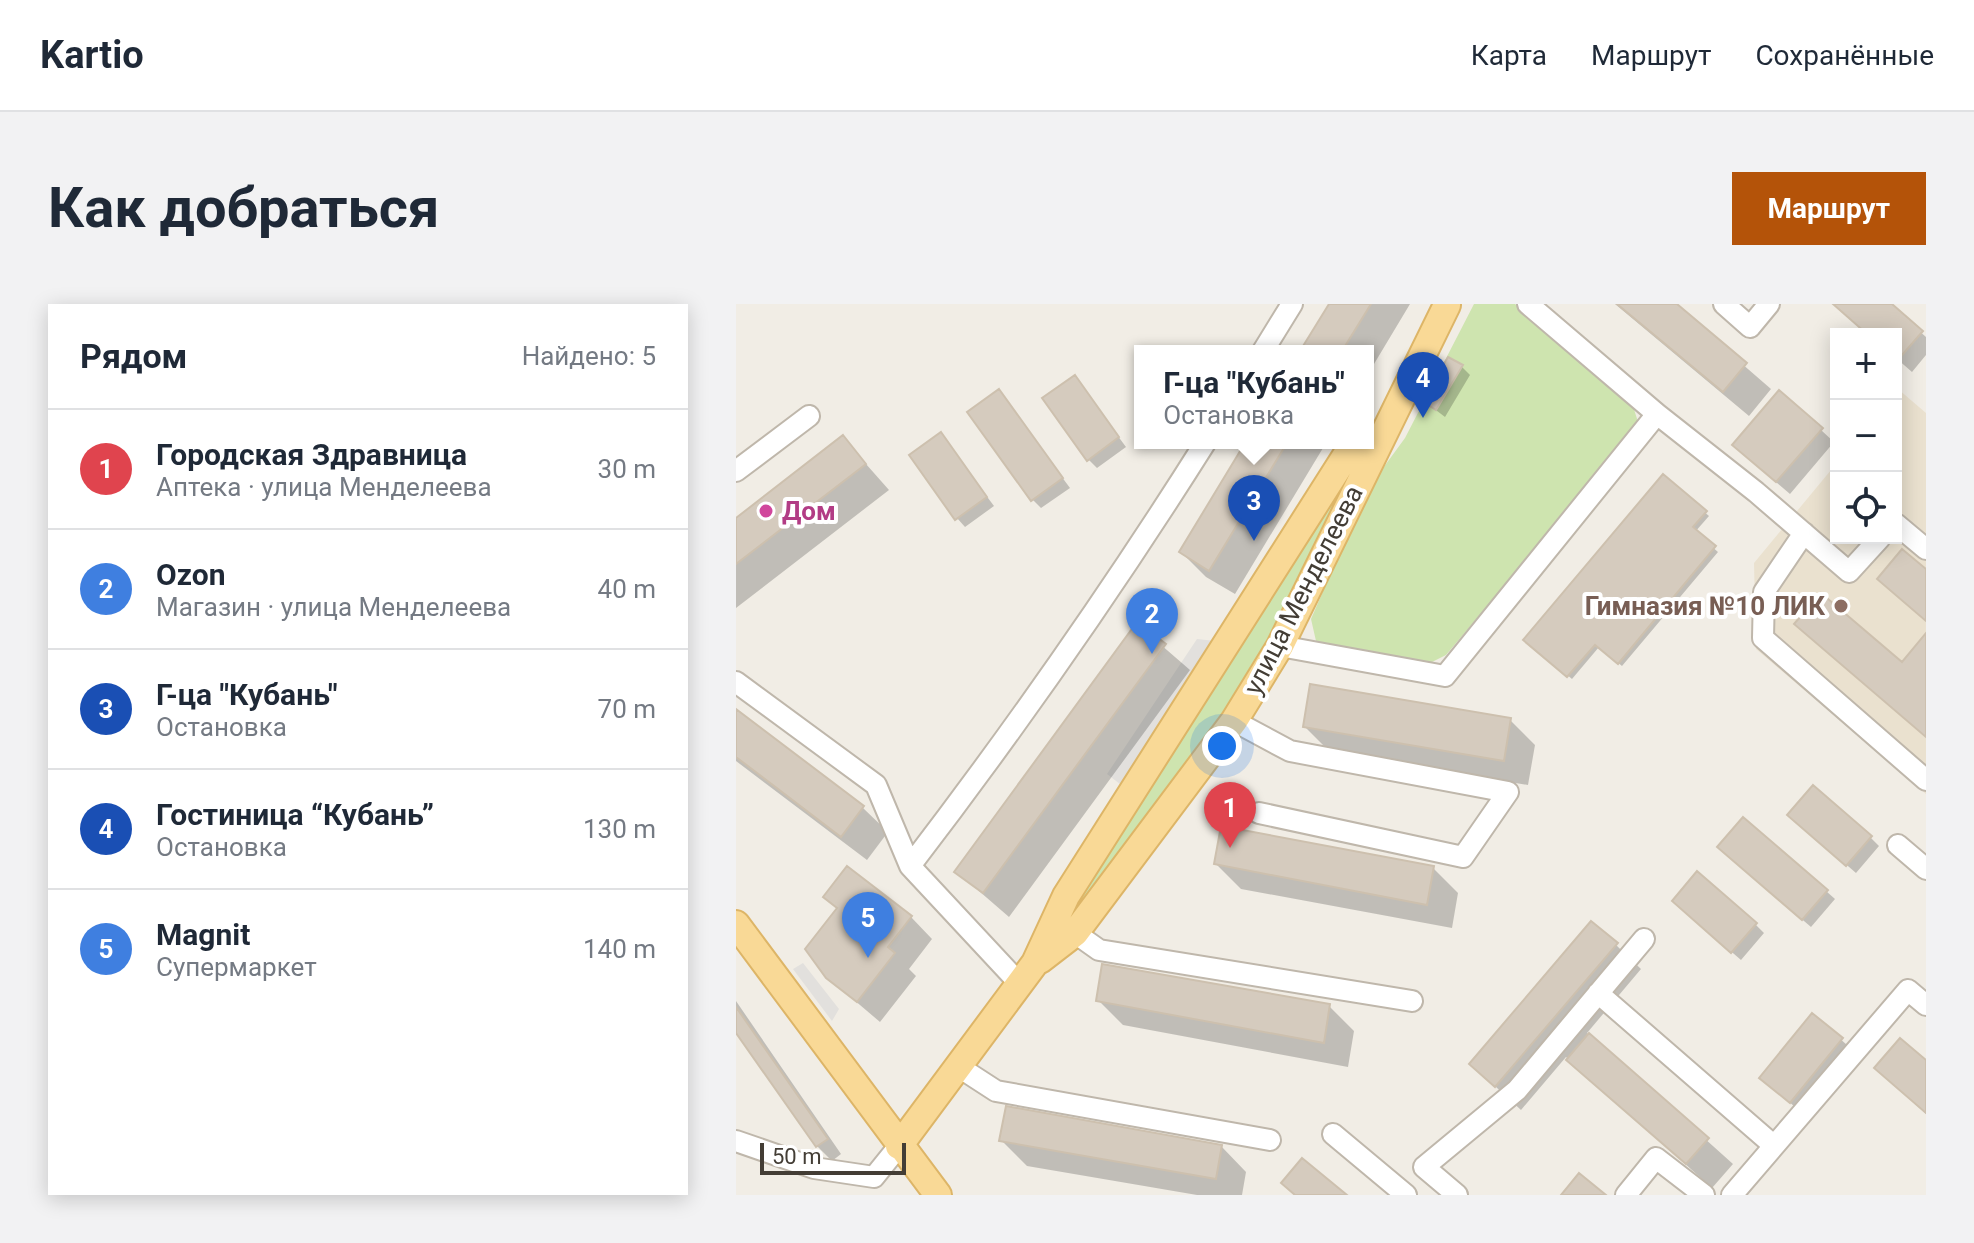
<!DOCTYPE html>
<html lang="ru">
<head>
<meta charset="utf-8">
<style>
	body { margin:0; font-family:Roboto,sans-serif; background:#f2f2f3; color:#1f2937 }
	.controls { position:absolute; right:24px; top:24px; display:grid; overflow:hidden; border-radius:0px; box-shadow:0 4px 20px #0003 }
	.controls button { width:72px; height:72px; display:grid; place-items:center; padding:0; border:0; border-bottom:2px solid #e0e1e3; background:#fff; color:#1f2937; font:40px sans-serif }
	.scale { position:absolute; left:24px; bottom:20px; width:146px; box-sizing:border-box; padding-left:8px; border:4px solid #433d35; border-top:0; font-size:22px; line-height:28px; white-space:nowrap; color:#433d35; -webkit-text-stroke:6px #fff; paint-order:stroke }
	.you { position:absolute; left:486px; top:442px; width:28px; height:28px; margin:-20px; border:6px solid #fff; border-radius:50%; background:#1a73e8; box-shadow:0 0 0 12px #1a73e833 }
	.badge { display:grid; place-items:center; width:52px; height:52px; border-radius:50%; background:#b45309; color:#fff; font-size:26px; font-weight:700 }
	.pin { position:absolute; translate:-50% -66px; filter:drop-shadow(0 2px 4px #0008) }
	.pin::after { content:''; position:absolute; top:42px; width:28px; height:24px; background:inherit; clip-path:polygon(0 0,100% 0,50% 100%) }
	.popup { position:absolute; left:398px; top:41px; width:240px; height:104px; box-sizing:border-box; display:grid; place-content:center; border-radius:0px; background:#fff; filter:drop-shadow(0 2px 6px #0005); font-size:26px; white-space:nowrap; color:#747a83 }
	.popup b { font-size:30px; color:#1f2937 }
	.popup::after { content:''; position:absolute; left:50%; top:100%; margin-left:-16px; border:16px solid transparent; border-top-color:#fff }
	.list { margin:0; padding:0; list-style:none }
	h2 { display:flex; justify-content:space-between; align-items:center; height:104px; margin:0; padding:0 32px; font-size:34px }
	h2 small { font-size:26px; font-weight:400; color:#747a83 }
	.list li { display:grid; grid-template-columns:52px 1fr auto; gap:24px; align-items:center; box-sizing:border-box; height:120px; padding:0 32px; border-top:2px solid #e0e1e3 }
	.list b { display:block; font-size:30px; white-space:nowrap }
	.list p { margin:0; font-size:26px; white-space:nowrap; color:#747a83 }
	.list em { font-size:26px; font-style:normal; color:#747a83 }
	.icon { flex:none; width:44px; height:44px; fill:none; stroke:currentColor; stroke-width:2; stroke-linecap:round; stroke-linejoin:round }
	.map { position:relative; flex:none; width:1190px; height:891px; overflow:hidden; border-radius:0px }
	header { display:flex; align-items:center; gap:48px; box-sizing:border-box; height:112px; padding:0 40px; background:#fff; border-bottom:2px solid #e0e1e3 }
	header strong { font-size:38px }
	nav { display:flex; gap:44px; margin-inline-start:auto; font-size:28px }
	.intro { display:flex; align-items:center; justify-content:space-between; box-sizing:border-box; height:192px; padding:0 48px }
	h1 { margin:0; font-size:56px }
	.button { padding:20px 36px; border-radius:0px; background:#b45309; color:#fff; font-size:28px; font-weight:700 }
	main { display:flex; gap:48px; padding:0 48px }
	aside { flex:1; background:#fff; border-radius:0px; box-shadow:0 4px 20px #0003 }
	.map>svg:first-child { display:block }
	.education { fill:#eae1cf }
	.green { fill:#cee4af }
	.parking { fill:#e2e0dd }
	.shadow { fill:#0003 }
	.building { fill:#d5cbbe; stroke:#cdc0ae; stroke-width:2 }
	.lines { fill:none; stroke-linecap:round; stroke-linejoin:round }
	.minor-casing { stroke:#bfb7ab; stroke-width:24 }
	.major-casing { stroke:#ddb567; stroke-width:30 }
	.minor { stroke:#fff; stroke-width:20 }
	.major { stroke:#f9d996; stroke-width:26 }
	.hotel-dot { fill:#d1479c; stroke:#fff; stroke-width:3 }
	.education-dot { fill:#8d6e63; stroke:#fff; stroke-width:3 }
	.labels { text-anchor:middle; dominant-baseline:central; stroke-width:8; stroke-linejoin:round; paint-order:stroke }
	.hotel-label { font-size:26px; font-weight:bold; fill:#b23c85; stroke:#fff; text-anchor:start }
	.street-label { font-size:26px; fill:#433d35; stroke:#fff }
	.education-label { font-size:26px; font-weight:bold; fill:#785e54; stroke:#fff; text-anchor:end }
</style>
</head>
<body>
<header>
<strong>Kartio</strong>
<nav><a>Карта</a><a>Маршрут</a><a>Сохранённые</a></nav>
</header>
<div class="intro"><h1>Как добраться</h1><a class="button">Маршрут</a></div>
<main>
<aside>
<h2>Рядом<small>Найдено: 5</small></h2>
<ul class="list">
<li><span class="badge" style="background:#e0444e">1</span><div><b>Городская Здравница</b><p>Аптека · улица Менделеева</p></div><em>30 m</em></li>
<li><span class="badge" style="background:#3f7fe0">2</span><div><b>Ozon</b><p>Магазин · улица Менделеева</p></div><em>40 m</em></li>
<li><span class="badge" style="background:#1a4fb4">3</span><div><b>Г-ца &quot;Кубань&quot;</b><p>Остановка</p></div><em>70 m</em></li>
<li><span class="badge" style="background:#1a4fb4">4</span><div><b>Гостиница “Кубань”</b><p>Остановка</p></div><em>130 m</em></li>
<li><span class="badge" style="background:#3f7fe0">5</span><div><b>Magnit</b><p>Супермаркет</p></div><em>140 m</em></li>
</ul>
</aside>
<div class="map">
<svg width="1190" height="891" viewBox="0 0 1190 891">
	<rect width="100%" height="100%" fill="#f1ede5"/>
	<path class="education" d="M1162,85l28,24v381l-170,-145 -2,-86 82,-99v74h60z"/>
	<path class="green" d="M738,0h41l117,99 6,19 -6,12 -186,221 -14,7 -14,1 -102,-22 -5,-22 56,-129 38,-52z
		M594,198l6,3 -75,159 -184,244 -3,-3z"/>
	<path class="parking" d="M461,335l18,2 -95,143 -13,-10z
		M67,659l36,46 -7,12 -39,-52z"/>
	<path class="shadow" d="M595,0h79l-42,70v-23h-65z
		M879,0h58l98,85 -22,27z
		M1098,0h55l37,33v18l-14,17 -16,-14v-24h-27z
		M726,63l8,8 -25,42 -21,-16z
		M339,74l51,69 -29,21 -9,-9z
		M263,88l71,96 -29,20 -8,-8z
		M1085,126l13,12 -44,52 -42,-36z
		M204,130l54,72 -29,21 -8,-9z
		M107,134l46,52 -153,118v-88z
		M511,139h79l-91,151 -29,-17 -25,-25z
		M927,173l46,39 -14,16 23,20 -96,114 -23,-19 -27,32 -46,-39z
		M402,321l52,45 -181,247 -52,-45z
		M0,408l127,96 25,24 -21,28 -131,-99z
		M774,416l25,25 -7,40 -198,-33 -25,-25z
		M1062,519l72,14 9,9 -23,27z
		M992,552l98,35 9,8 -24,28z
		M480,560l217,4 25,25 -6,35 -211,-39z
		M89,593l86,20 21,22 -23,30 7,7 -36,46 -53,-45 11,-68z
		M947,606l72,14 9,9 -23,27z
		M880,641l25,24 -54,64 146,131 -21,24 -146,-131 -45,53 -50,-46z
		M362,696l231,6 25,25 -6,36 -225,-42z
		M0,697l105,153 -9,7 -15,-15 -81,-116z
		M1077,711l42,37 -51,63 -42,-37z
		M1190,759v51l-50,-46z
		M266,837l219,5 25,26 -4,23h-45l-170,-29z"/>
	<path class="building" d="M593,0h42l-29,47h-42z
		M881,0h60l70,59 -24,29z
		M1097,0h59l31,27 -27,31v-28h-29z
		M712,53l15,8 -27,45 -14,-9z
		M339,71l44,62 -32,24 -45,-63z
		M263,85l64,89 -32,23 -64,-89z
		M1043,86l44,38 -47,54 -44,-37z
		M205,128l46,65 -32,23 -46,-65z
		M107,131l23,29 -130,100v-46z
		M509,139h42l-78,128 -30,-19z
		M927,170l44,37 -14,16 23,19 -98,118 -23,-19 -28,32 -44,-37z
		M1166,245l24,20v52l-49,-42z
		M1085,289l81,69 24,-29v104l-132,-113z
		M401,318l29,22 -183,249 -29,-21z
		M574,380l201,34 -7,43 -201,-34z
		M0,405l128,97 -23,31 -105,-80z
		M1077,481l59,51 -26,30 -59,-51z
		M1007,513l85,73 -26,30 -85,-73z
		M485,522l213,40 -7,39 -213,-41z
		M111,562l65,50 -24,31 7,6 -38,49 -31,-24 -21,-29 32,-41 -14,-11z
		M961,567l60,52 -26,30 -59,-52z
		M855,617l27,22 -123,144 -26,-23z
		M366,660l228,40 -6,39 -228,-42z
		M0,703l92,132 -12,8 -80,-114z
		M1076,709l31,25 -53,65 -31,-25z
		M853,729l120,105 -23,26 -120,-104z
		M1164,734l26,22v53l-52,-45z
		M270,802l216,39 -6,34 -217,-38z
		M566,854l45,37h-52l-14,-12z
		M843,869l27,22h-45z"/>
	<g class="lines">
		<defs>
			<path id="minor" d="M988,0l26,23 19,-23
				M527,47l29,-47
				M921,110l99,78 93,80 31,-34
				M0,167l73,-55
				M1160,220l30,25
				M1068,229l-40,59 -1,46 163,142
				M544,342l165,30 212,-262 -129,-110
				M0,378l140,103 34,81 110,118
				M498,417l56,30 218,41 -45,65 -204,-44
				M1162,541l28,24
				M174,562c105,-137 203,-277 295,-423
				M339,629l24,17 313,51
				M862,689l174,151
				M223,763l37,24 274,49
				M597,830l73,61
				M0,837l78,27 60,9 25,-31
				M721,891l-33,-28 93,-77 127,-151
				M890,891l30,-37 48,37
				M996,891l176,-205 18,15"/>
			<path id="major" d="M0,620l202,271
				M304,656l35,-27 159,-212 46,-75 167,-341
				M163,842l136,-183 31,-67 288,-453"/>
		</defs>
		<use href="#minor" class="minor-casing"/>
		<use href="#major" class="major-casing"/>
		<use href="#minor" class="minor"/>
		<use href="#major" class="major"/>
	</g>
	<circle class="hotel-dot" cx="30" cy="207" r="8"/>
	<circle class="education-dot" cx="1105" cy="302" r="8"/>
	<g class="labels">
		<g class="hotel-label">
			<text x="46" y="207">Дом</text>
		</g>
		<g class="street-label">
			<text transform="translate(567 286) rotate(-63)">улица Менделеева</text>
		</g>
		<g class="education-label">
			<text x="1089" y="302">Гимназия №10 ЛИК</text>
		</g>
	</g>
</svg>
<div class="controls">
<button>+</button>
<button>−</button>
<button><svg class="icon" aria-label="locate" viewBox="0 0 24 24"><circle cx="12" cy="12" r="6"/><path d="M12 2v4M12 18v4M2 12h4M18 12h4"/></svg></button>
</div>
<div class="scale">50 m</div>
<div class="you"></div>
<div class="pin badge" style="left:494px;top:544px;background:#e0444e">1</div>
<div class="pin badge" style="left:416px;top:350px;background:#3f7fe0">2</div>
<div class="pin badge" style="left:518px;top:237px;background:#1a4fb4">3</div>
<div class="popup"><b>Г-ца &quot;Кубань&quot;</b>Остановка</div>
<div class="pin badge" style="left:687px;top:114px;background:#1a4fb4">4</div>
<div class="pin badge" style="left:132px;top:654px;background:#3f7fe0">5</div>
</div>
</main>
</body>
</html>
